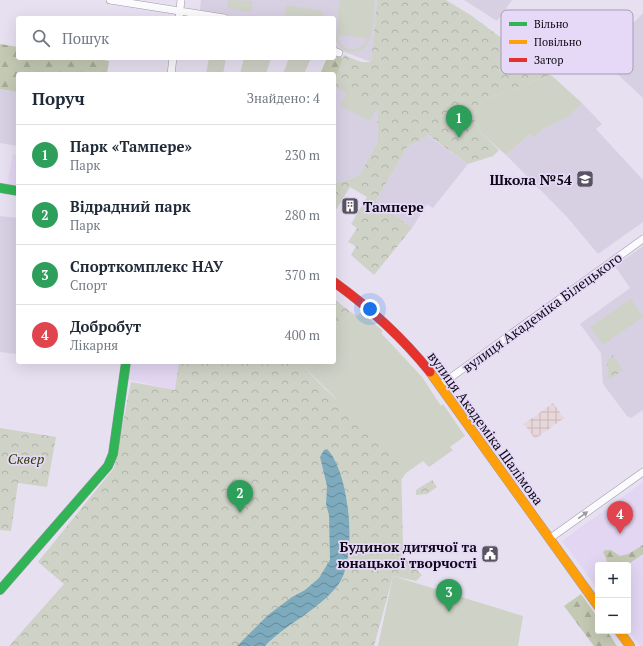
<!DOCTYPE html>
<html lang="uk">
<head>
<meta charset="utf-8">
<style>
	body { margin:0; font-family:"PT Serif",serif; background:#f6f6f7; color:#1f2937 }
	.controls { position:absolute; right:12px; bottom:12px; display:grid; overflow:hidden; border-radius:4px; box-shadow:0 4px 16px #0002 }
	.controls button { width:36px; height:36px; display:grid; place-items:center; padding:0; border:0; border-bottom:1px solid #e0e1e3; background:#fff; color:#1f2937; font:20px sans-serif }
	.you { position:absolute; left:370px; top:309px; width:14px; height:14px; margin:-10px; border:3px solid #fff; border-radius:50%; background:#1a73e8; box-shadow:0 0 0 6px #1a73e833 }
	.badge { display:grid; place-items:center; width:26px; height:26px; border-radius:50%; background:#595461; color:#fff; font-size:13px; font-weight:700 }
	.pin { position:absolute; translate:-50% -33px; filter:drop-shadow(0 1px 2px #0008) }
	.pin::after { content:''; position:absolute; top:21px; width:14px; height:12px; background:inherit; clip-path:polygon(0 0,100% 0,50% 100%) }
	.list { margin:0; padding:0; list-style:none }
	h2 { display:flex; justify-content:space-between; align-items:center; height:52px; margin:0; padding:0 16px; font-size:17px }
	h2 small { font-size:13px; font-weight:400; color:#747a83 }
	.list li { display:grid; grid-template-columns:26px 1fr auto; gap:12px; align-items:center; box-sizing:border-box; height:60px; padding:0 16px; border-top:1px solid #e0e1e3 }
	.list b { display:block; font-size:15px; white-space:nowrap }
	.list p { margin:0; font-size:13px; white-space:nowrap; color:#747a83 }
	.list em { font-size:13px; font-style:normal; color:#747a83 }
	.icon { flex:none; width:22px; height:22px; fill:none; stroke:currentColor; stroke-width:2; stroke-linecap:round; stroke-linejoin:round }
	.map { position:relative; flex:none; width:643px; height:646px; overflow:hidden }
	.search { position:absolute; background:#fff; box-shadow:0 4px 16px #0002; left:16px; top:16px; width:320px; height:44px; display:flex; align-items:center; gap:10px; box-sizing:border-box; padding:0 14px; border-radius:4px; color:#747a83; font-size:15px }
	.panel { position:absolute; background:#fff; box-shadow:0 4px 16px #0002; left:16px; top:72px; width:320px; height:292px; border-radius:4px }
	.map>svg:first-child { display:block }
	.built { fill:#e2d6f2 }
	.industrial { fill:url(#industrial-grid) }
	.education { fill:#d7d0e3 }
	.grass { fill:#cfd2c7; fill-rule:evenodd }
	.forest { fill:url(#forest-firs) }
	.park { fill:url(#park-crowns) }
	.water { fill:url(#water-waves) }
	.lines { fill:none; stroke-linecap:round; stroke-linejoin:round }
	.street-casing { stroke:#a09aa7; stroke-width:8 }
	.fast-casing { stroke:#a09aa7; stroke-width:10 }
	.slow-casing { stroke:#a09aa7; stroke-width:10 }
	.jam-casing { stroke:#a09aa7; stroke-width:10 }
	.street { stroke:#fbfafd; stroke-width:7 }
	.fast { stroke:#30b455; stroke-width:9 }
	.slow { stroke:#ff9f0a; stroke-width:9 }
	.jam { stroke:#e5322d; stroke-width:9 }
	.oneway { fill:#9c9a9f }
	.labels { text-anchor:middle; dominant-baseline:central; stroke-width:3.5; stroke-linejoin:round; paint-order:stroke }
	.poi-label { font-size:14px; font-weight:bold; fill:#0d0913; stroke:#e6d9f8; text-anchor:end }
	.street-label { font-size:14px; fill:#0d0913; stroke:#e6d9f8 }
	.park-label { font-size:14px; font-style:italic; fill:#2f3d00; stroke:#e6d9f8 }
	.key { fill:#e6d9f8; stroke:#a59bb3; stroke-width:1 }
	.key-label { font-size:11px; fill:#0d0913 }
</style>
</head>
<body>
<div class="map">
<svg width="643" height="646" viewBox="0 0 643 646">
	<defs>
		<pattern id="industrial-grid" width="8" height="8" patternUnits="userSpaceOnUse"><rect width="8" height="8" fill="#e8d7da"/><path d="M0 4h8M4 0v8" fill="none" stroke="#c6b7ba"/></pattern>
		<pattern id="forest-firs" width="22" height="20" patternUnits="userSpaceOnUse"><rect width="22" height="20" fill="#c3c9b3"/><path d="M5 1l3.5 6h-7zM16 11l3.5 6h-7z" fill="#a6ab99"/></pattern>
		<pattern id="park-crowns" width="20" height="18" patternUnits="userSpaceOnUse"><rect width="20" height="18" fill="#cfd2c7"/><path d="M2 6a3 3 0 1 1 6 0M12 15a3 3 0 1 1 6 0" fill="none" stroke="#b1b3aa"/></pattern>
		<pattern id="water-waves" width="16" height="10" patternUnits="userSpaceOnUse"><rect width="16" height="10" fill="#7dabbd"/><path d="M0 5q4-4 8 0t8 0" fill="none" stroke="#658998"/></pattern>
	</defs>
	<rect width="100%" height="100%" fill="#e7e0f1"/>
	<path class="built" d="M13,154l5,1v31l-11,-2z
		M129,362h50l-4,28 -49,-11z
		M643,482v164h-3l-12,-17v-64h-30v24l-36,-48z"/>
	<path class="industrial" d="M553,403l11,15 -29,21 -11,-15z"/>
	<path class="education" d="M201,0h176l-6,62 -37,-14v-30h-96l-38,-8z
		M464,0h48l-15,21z
		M643,13v85l-43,-40z
		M334,87l43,20 1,34 -19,35 -22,7 -3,-1z
		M0,89l18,3v54l-18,-3z
		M582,103l20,21 -6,5 47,51v42l-45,32 -31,-37 -61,-62 24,-21 4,4 8,-8 26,-14z
		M427,135l41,29 -35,44 -6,-4 -15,24 -36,-27 31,-54z
		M0,216l18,2v136l-18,-2z
		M643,246v164l-12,8 -4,-2 -24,-32 -2,-31 -21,-29 50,-36 -15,-22z"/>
	<path class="grass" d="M228,0l25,1 -2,11 -24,-4z
		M339,0h36c-2,16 1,53 -23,52 -8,0 -13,-5 -16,-12zM338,35l29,3v1c-6,15 -29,13 -29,-4z
		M286,5l37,6 -1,7h-38z
		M209,58h17l-3,16h-17z
		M244,58h27l-5,16h-26z
		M289,58h22l-7,16h-21z
		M551,75l31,28 -13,13 -27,14 -8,8 -4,-4 -24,21 -26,-23 -7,-16 9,-15z
		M347,93l30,15 -7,13 -30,-15z
		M631,299l12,18 -40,28 -13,-18z
		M361,312l22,19 -2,2 41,44 19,29 2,-2 22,32 -15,11 3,3 -24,17 -6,-6 -17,12 -5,7v-17l-102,-101h35v-33l18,-16 5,3z
		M393,576l130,40 -5,30h-140z"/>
	<path class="forest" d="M0,44l18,3v11h74l17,3 -2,13h-89v18l-18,-3z
		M334,56l9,2 -9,27v-11h-14l7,-16h7z
		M643,545v9l-16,11h-20l-1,-7 -3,-6 2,-2h6l9,6 8,-2z
		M581,594l17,24v13h9l10,15h-23l-30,-40z"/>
	<path class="park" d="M377,0h69l26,16 79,59 -69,26 -9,15 7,16 19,18 -6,6 -25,8 -40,-29 -21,12 -31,54 36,27 -38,47 -23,-20 5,-9 -8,-4 9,-14 -6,-4 16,-27 -17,-10 -16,26v-31l3,1 22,-7 19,-35 -1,-33 -43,-21v-2l10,-30 17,7h10z
		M334,299l18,14 -18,16z
		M613,355l10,15 -14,10 -2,-20z
		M179,362h120l26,27 64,58 12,16 2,83 4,6 -5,3 20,20 -6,6 -23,-5 -19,70h-365l55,-62 -26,-22 76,-94 17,-86 44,8z
		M0,428l56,9 -9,50 -29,-4 -7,48 -11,-1z
		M432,480l5,7 -10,7 -11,1v-5z"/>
	<path class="water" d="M327,449c23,23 31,111 11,136 -19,25 -51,38 -73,61h-28l31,-31 24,-18 13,-7 14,-12 11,-18 -1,-45 -3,-11 1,-18 -7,-29 4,-7z"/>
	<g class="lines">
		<defs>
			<path id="street" d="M110,0l114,18
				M179,18l2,-18
				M334,51l5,2
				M171,74l2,-16
				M439,386l204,-147
				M549,539l94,-67"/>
			<path id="fast" d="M0,188l18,3
				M0,590l108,-124 5,-12 13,-92"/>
			<path id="slow" d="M430,372l168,234
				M619,631l11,15"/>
			<path id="jam" d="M334,282c36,26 68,55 96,90"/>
		</defs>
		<use href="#street" class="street-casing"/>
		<use href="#fast" class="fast-casing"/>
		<use href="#slow" class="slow-casing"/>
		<use href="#jam" class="jam-casing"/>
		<use href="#street" class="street"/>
		<use href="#fast" class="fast"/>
		<use href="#slow" class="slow"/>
		<use href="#jam" class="jam"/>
	</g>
	<defs><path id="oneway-solid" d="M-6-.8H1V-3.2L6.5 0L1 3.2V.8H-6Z"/></defs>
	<use class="oneway" href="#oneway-solid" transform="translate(583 515) rotate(-36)"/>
	<defs>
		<symbol id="school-square" viewBox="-11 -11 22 22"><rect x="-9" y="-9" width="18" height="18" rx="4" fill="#595461" stroke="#e6d9f8"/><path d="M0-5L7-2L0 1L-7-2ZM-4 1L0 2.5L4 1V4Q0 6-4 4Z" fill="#fff"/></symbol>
		<symbol id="building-square" viewBox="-11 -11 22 22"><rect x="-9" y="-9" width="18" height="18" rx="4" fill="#595461" stroke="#e6d9f8"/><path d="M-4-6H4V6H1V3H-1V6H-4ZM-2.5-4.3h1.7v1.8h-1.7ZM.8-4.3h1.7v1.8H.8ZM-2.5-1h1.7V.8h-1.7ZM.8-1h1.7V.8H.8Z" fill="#fff"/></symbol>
		<symbol id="civic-square" viewBox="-11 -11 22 22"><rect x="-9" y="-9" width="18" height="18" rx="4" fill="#595461" stroke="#e6d9f8"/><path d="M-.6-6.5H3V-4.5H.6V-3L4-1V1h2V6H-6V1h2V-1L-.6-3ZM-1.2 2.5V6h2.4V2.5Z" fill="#fff"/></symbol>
	</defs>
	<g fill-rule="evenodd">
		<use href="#school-square" x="575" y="169" width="20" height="20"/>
		<use href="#building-square" x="340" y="196" width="20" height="20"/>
		<use href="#civic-square" x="480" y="544" width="20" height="20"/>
	</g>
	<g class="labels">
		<g class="poi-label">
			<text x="572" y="179">Школа №54</text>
			<text x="363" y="206" text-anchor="start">Тампере</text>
			<text x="477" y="546">Будинок дитячої та<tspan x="477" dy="16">юнацької творчості</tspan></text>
		</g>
		<g class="street-label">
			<text transform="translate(542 312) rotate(-36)">вулиця Академіка Білецького</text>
			<text transform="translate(486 428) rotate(54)">вулиця Академіка Шалімова</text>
		</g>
		<g class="park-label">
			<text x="26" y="458">Сквер</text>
		</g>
	</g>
	<rect x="501" y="10" width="132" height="64" rx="6" class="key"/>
	<rect x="509" y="22" width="18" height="4" fill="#30b455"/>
	<rect x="509" y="40" width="18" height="4" fill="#ff9f0a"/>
	<rect x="509" y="58" width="18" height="4" fill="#e5322d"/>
	<g class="key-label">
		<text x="534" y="28">Вільно</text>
		<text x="534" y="46">Повільно</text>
		<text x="534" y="64">Затор</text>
	</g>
</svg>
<div class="controls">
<button>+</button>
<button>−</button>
</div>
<div class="you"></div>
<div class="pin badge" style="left:459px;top:138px;background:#2e9e5b">1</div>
<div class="pin badge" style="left:240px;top:513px;background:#2e9e5b">2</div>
<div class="pin badge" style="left:449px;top:612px;background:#2e9e5b">3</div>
<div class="pin badge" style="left:620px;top:534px;background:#e0444e">4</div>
<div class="search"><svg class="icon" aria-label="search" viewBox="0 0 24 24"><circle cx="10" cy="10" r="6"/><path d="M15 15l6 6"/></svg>Пошук</div>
<section class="panel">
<h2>Поруч<small>Знайдено: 4</small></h2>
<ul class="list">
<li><span class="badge" style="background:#2e9e5b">1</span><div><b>Парк «Тампере»</b><p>Парк</p></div><em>230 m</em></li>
<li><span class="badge" style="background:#2e9e5b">2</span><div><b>Відрадний парк</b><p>Парк</p></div><em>280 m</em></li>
<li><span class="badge" style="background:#2e9e5b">3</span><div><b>Спорткомплекс НАУ</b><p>Спорт</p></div><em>370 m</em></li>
<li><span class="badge" style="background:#e0444e">4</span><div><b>Добробут</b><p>Лікарня</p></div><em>400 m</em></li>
</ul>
</section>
</div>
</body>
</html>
